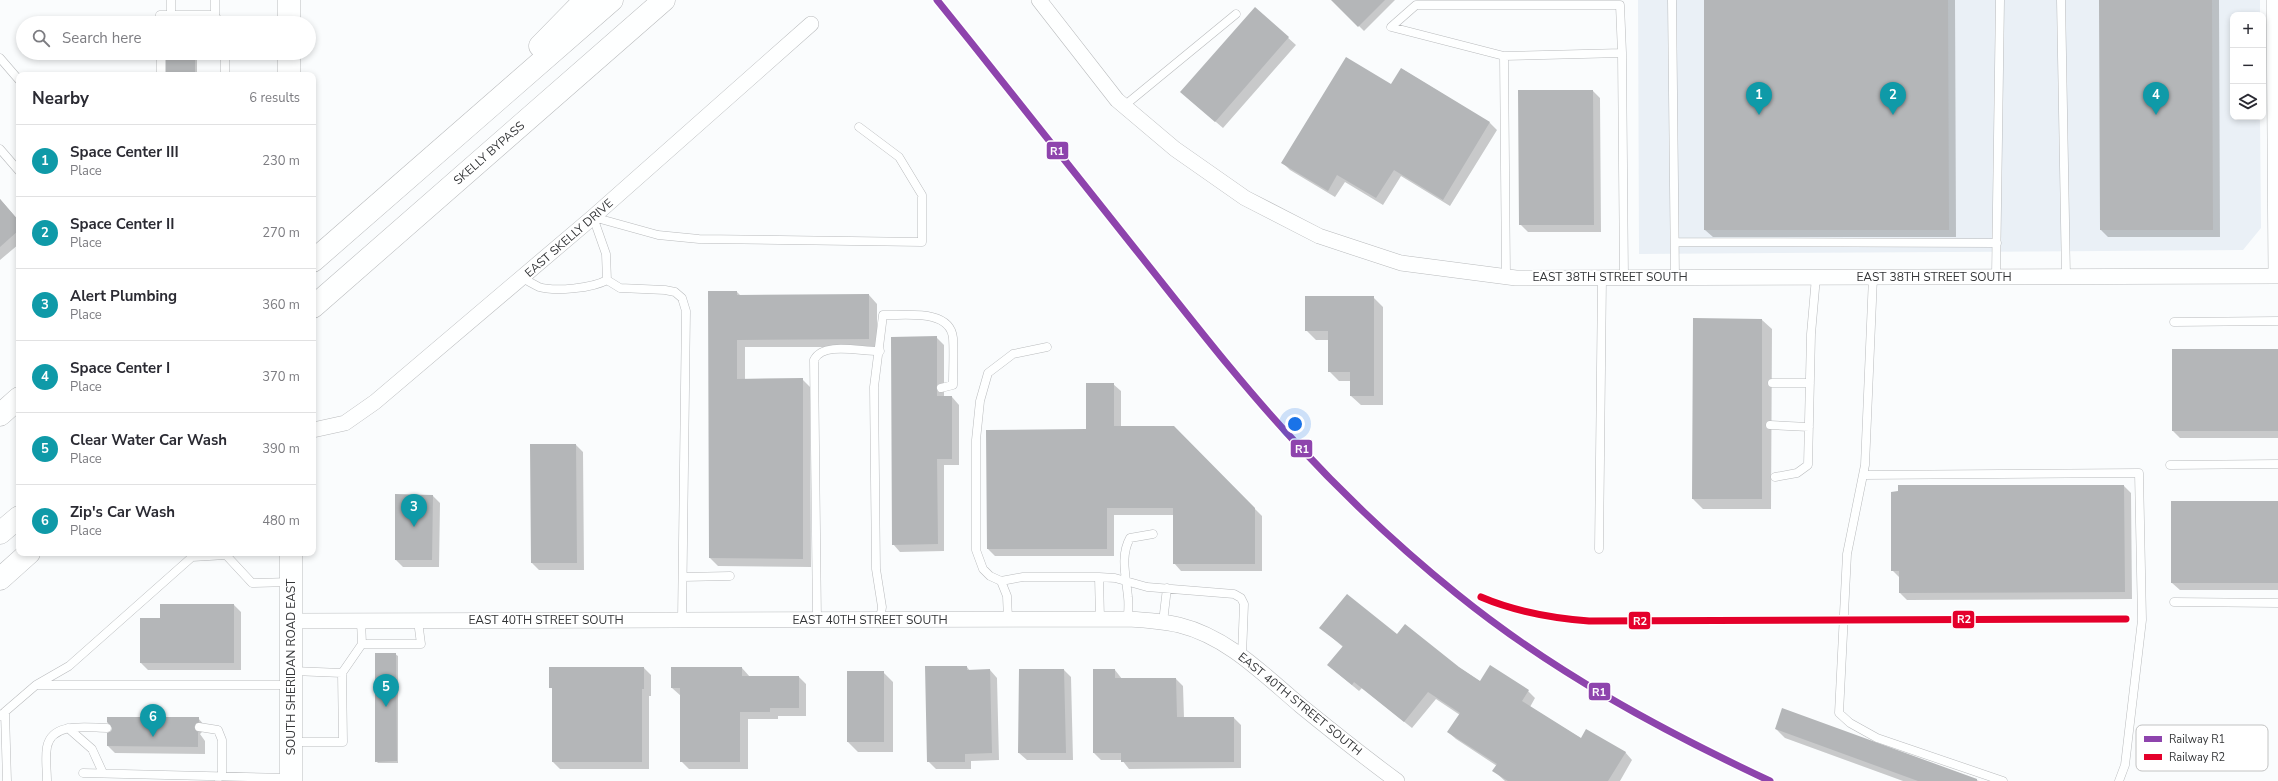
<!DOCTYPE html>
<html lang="en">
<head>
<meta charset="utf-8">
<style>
	body { margin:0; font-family:"Nunito Sans",sans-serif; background:#f7f7f7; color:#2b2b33 }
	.controls { position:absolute; right:12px; top:12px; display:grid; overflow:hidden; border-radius:8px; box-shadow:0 2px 6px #0003 }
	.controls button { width:36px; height:36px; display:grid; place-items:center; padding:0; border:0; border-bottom:1px solid #e1e1e2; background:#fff; color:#2b2b33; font:20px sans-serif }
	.you { position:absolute; left:1295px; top:424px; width:14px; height:14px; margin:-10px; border:3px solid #fff; border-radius:50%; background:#1a73e8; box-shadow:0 0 0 6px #1a73e833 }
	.badge { display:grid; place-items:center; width:26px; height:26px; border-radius:50%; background:#0b8043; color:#fff; font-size:13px; font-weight:700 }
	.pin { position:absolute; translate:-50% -33px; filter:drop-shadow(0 1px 2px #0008) }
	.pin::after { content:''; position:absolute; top:21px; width:14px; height:12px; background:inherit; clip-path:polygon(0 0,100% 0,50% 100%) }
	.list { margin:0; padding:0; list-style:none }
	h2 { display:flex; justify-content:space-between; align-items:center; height:52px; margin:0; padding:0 16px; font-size:17px }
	h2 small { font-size:13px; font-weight:400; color:#7c7c81 }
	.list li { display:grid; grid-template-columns:26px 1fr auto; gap:12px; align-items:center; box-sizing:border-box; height:72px; padding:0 16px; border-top:1px solid #e1e1e2 }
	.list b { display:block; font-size:15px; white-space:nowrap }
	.list p { margin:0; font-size:13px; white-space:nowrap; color:#7c7c81 }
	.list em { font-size:13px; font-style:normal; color:#7c7c81 }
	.icon { flex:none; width:22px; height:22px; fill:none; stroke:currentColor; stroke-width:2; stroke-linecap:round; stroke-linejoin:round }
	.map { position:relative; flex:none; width:2278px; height:781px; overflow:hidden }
	.search { position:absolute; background:#fff; box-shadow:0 2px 6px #0003; left:16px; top:16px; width:300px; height:44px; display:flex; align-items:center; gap:10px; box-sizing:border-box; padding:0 14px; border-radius:22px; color:#7c7c81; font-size:15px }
	.panel { position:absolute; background:#fff; box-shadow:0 2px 6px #0003; left:16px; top:72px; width:300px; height:484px; border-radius:8px }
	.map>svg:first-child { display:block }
	.built { fill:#eaf0f6 }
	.shadow { fill:#0003 }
	.building { fill:#b4b6b8 }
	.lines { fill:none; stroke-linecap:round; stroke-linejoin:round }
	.lane-casing { stroke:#b9bbbd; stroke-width:9 }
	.street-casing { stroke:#b9bbbd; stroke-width:16 }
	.secondary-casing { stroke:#b9bbbd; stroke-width:23 }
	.highway-casing { stroke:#b9bbbd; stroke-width:23 }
	.lane { stroke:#feffff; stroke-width:8 }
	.street { stroke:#feffff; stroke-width:15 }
	.secondary { stroke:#feffff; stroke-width:22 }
	.highway { stroke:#feffff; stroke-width:22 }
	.rail-1-casing { stroke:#fff; stroke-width:10 }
	.rail-2-casing { stroke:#fff; stroke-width:10 }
	.rail-1 { stroke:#8e44ad; stroke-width:7 }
	.rail-2 { stroke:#e4002b; stroke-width:7 }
	.labels { text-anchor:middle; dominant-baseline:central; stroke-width:4; stroke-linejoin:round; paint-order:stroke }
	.street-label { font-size:12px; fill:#343638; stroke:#fff }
	.key { fill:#fff; stroke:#c2c3c3; stroke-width:1 }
	.key-label { font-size:11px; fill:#343638 }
	.line-badge { stroke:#fff; stroke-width:1.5 }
	.badge-label { font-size:11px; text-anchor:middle; font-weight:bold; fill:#fff }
</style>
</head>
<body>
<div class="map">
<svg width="2278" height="781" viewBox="0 0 2278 781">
	<rect width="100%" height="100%" fill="#fafcfd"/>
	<path class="built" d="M1638,0h622v15h-27v102h27l1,111 -18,22 -604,4z"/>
	<path class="shadow" d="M1333,0h62l-31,31z
		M1705,0h250l1,237h-243l-8,-7z
		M2100,0h119l1,237h-112l-7,-7z
		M1255,8l41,37 -73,83 -34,-29z
		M166,53h31v22h-31z
		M1402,69l88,54 7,7 -47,76 -49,-30 -18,29 -38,-23 -10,15 -45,-27 -7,-7 109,-77z
		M1593,91l7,7 1,134h-73l-8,-8z
		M0,199l19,22v23l-19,16z
		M737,292l4,4 128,-1 8,9v43h-132v32h57l8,8 1,180 -93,-1 -8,-8z
		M1373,297l10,10v98h-22l-10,-9v-15h-12l-10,-10v-31h-13l-10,-10z
		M1762,320l10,9 -1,180h-68l-10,-10z
		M936,337l8,8v52h8l7,8v60h-15v86l-44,1 -7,-8z
		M2278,350v88h-98l-7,-7z
		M1113,384l8,7v36h52l89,89v55h-81l-7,-8v-48h-60v41h-119l-7,-7 99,-119z
		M576,445l7,7 1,118h-45l-7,-7z
		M2124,486l7,7 1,106 -225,1 -7,-7v-15l-8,-8z
		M433,496l7,7 -1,64h-36l-7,-7z
		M2278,502v88h-98l-8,-7z
		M234,605l7,7v58h-93l-7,-7 20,-44z
		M1321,628l76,8 61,31 23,15 47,9 7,7 -5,9 52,32 43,13 7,8 -12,21h-115l-11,-10 3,-5 -41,-27 -8,-7 12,-17 -24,-16 -24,29 -50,-40 -3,3 -23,-19 -7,-7 14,-18z
		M395,654l3,2v107h-20l-2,-2z
		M967,667l3,4 20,-1 7,8 2,82 -28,1v8h-35l-8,-8z
		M644,668l7,7v21h-2v73h-89l-7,-7v-73l-3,-2z
		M672,668h70l8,9h49l7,7v32h-28v3h-30v50h-59l-8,-8v-65l-9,-8z
		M1064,670l7,7 2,83h-46l-8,-7z
		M1115,670l7,9h54l7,7 1,32h50l7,7v43l-112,1 -7,-9h-21l-7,-7z
		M848,672h35l10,10v70h-35l-10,-10z
		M1783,710l196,71h-76l-118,-43 -9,-9z
		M198,718l7,8v3l-5,5 5,7v13l-90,-1 -7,-7 4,-14z"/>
	<path class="building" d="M1331,0h54l-27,27z
		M1704,0h244l1,230h-245z
		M2099,0h113l1,230h-113z
		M1255,7l34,30 -74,85 -35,-30z
		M166,53h29v22h-29z
		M1346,57l45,27 10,-16 89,54 -47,78 -49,-30 -18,28 -39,-23 -9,16 -47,-28z
		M1518,90h75l1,135h-75z
		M0,199l19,22v9l-19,17z
		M708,291h29v4l132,-1v45l-132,1v39l66,-1v181l-94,-1z
		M1305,296h69v100h-24v-24h-22v-41h-23z
		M1693,318l69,1v180h-70z
		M937,336v60h15v63h-15l1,85 -46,1 -1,-208z
		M2172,349h106v82h-106z
		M1086,383h28v43h60l81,82v56h-82v-56h-66v41h-120l-1,-119 100,-1z
		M530,444h46l1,119h-46z
		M1898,485h226l1,107 -226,1v-22h-8v-79l7,-1z
		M395,494l38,1 -1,65h-37z
		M2171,501h107v82h-107z
		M1347,594l50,40 8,-10 54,43 21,14 10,-16 39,25 -7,11 59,37 5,-9 40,23 -18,29h-100l-16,-10 5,-7 -50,-32 13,-19 -32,-21 -24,30 -50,-40 -2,3 -25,-20 16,-19 -24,-18z
		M160,604h74v59h-94v-45h20z
		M375,653h21l1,108 -22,1z
		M925,666h42v4l23,-1 2,84 -27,1v8h-38z
		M549,667h95v22h-2v73h-90v-74h-3z
		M671,667h71v9h57v32h-29v4h-30v50h-60v-74h-9z
		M1019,669h45l2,84h-48z
		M1093,669h22v9h61l1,39h57v45h-113v-9h-28z
		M847,671h37v71h-37z
		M1782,708l195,71v2h-59l-143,-52z
		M107,717h92v5l-5,5 4,5v15l-91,-1v-13l4,-2 1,-3 -5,-6z"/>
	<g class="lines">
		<defs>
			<path id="lane" d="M171,0v15
				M215,0v15l4,8
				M1672,0l3,277
				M2061,0l5,276
				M161,23l-1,-8h55
				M161,53v22
				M225,53v22
				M1504,56l-113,-29 25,-22h204l2,48
				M0,58l19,22
				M1124,106l112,-92
				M0,149l19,22
				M593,217l65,18 41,4 223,3v-47l-23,-38 -40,-30
				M1675,242l322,1
				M1506,276l-2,-220 118,-3 2,225
				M1996,276l4,-276
				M1873,277l-8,188 -18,89 -8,159 11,10 27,15 126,43
				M522,278c6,3 11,6 17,9 16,5 54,1 68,-7l-1,-26 -13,-37
				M607,280l13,8 45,2 10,2 7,6 4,13 -4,309
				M2174,322l104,-1
				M1772,383h38
				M1770,425l39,2
				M2170,465l108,-1
				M1863,475l276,-2 3,147 -17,145 -6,16
				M1775,477l22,-4 11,-8 3,-131 5,-57
				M1599,549l3,-271
				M683,577l47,-1
				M1099,577l16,1 32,9 87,7 7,4 3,6 -2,51
				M1001,581l22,-4h76l1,42
				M2174,602l104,1
				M1008,619l-1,-23 -6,-15 -11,-5 -7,-7 -7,-19v-110l4,-39 8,-28 25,-19 34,-7
				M1128,619c0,-7 1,-15 0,-22 -2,-21 -8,-41 2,-59l23,-4
				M817,620l-3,-260c9,-19 48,-8 66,-9
				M880,620l2,-13 -6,-38 -2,-182 9,-72c21,1 67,-7 70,23 1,15 0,31 0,47l-12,3
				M361,621l1,23h59l-3,-23
				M1163,622l4,-34
				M293,671l49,2
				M37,685h253
				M5,712l2,69
				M0,716l36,-31 33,-19 123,-109 34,-2 26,28 39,-1
				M199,727l19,3 4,10v36l-4,2
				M68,728l24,21 11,24
				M292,742h51l-1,-69 20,-29
				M83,773l207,5
				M47,781c0,-11 -2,-23 0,-34 5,-26 41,-19 60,-19"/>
			<path id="street" d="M1039,0l78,100 58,49 70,49 74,38 82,27 115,15 762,-2
				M2274,0l2,276
				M313,430l32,-7 30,-21 218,-185 218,-193
				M291,621l837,-2c17,1 34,2 51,6 49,12 85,50 122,81 32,26 63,51 96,75"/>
			<path id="secondary" d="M289,0v23
				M289,53v22
				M0,415l19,-17
				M291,553v228"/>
			<path id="highway" d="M540,46l45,-46
				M313,261l299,-261
				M313,307l351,-307
				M0,533l19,-16
				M0,579l29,-26"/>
		</defs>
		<use href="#lane" class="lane-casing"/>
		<use href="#street" class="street-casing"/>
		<use href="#secondary" class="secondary-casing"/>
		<use href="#highway" class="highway-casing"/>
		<use href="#lane" class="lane"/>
		<use href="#street" class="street"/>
		<use href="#secondary" class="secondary"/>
		<use href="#highway" class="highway"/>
		<defs>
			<path id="rail-1" d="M937,0c67,83 133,167 199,250 52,65 103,132 160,193 49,53 104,105 161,151 95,77 202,135 313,187"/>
			<path id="rail-2" d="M1481,597c35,15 70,21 108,24l537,-2"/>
		</defs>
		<use href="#rail-1" class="rail-1-casing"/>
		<use href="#rail-2" class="rail-2-casing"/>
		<use href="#rail-1" class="rail-1"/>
		<use href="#rail-2" class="rail-2"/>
	</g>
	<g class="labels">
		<g class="street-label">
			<text transform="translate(489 153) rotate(-41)">SKELLY BYPASS</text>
			<text transform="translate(569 238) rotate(-41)">EAST SKELLY DRIVE</text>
			<text x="1610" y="277">EAST 38TH STREET SOUTH</text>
			<text x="1934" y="277">EAST 38TH STREET SOUTH</text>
			<text x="546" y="620">EAST 40TH STREET SOUTH</text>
			<text x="870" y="620">EAST 40TH STREET SOUTH</text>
			<text transform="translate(291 667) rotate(-90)">SOUTH SHERIDAN ROAD EAST</text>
			<text transform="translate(1300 704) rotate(39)">EAST 40TH STREET SOUTH</text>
		</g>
	</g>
	<rect x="2136" y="725" width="132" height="46" rx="6" class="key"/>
	<rect x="2144" y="736" width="18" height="6" fill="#8e44ad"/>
	<rect x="2144" y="754" width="18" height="6" fill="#e4002b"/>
	<g class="key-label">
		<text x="2169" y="743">Railway R1</text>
		<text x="2169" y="761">Railway R2</text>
	</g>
	<g class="line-badge">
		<rect x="1046" y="141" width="23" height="19" rx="4" fill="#8e44ad"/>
		<rect x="1290" y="439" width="23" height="19" rx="4" fill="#8e44ad"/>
		<rect x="1952" y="610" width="23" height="19" rx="4" fill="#e4002b"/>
		<rect x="1628" y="611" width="23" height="19" rx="4" fill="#e4002b"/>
		<rect x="1588" y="682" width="23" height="19" rx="4" fill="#8e44ad"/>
	</g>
	<g class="badge-label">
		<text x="1057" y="155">R1</text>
		<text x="1302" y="453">R1</text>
		<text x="1964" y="623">R2</text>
		<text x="1640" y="625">R2</text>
		<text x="1599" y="696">R1</text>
	</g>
</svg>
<div class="controls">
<button>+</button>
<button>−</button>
<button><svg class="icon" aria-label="layers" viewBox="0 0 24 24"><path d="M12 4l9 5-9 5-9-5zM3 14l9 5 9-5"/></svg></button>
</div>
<div class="you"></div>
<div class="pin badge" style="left:1759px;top:115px;background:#0f9aa8">1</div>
<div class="pin badge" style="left:1893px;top:115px;background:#0f9aa8">2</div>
<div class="pin badge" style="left:414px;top:527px;background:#0f9aa8">3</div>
<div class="pin badge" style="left:2156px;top:115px;background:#0f9aa8">4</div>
<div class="pin badge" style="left:386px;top:707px;background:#0f9aa8">5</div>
<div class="pin badge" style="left:153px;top:737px;background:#0f9aa8">6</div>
<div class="search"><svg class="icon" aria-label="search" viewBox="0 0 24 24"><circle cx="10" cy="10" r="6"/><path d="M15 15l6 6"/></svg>Search here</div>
<section class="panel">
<h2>Nearby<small>6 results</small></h2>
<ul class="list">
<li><span class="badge" style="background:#0f9aa8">1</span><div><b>Space Center III</b><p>Place</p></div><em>230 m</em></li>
<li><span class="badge" style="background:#0f9aa8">2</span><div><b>Space Center II</b><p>Place</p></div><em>270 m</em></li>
<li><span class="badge" style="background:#0f9aa8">3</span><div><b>Alert Plumbing</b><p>Place</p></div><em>360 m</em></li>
<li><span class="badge" style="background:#0f9aa8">4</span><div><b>Space Center I</b><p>Place</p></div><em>370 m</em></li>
<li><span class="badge" style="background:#0f9aa8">5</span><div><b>Clear Water Car Wash</b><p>Place</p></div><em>390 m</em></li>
<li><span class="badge" style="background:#0f9aa8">6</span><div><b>Zip's Car Wash</b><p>Place</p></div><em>480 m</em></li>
</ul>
</section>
</div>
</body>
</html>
